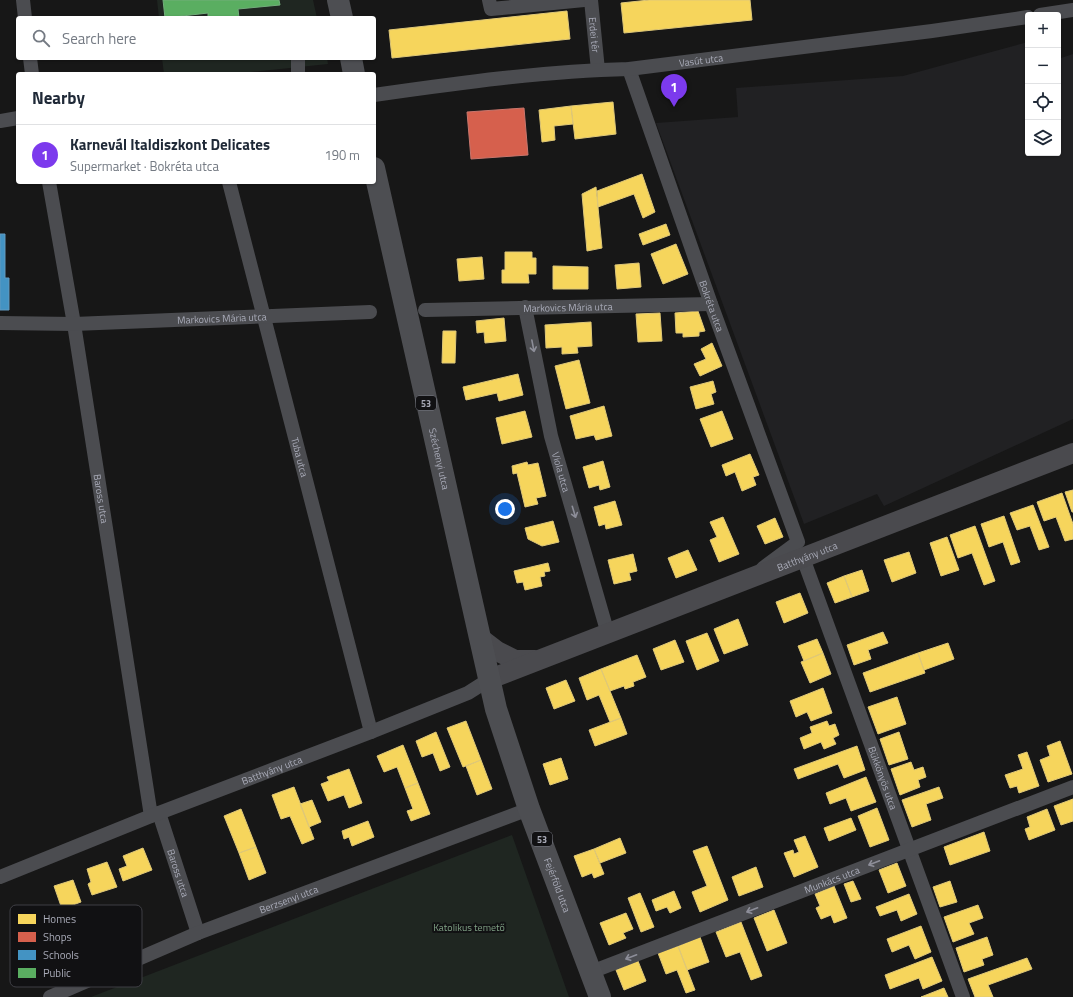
<!DOCTYPE html>
<html lang="en">
<head>
<meta charset="utf-8">
<style>
	body { margin:0; font-family:"Titillium Web",sans-serif; background:#f6f6f7; color:#1f2937 }
	.controls { position:absolute; right:12px; top:12px; display:grid; overflow:hidden; border-radius:4px; box-shadow:0 1px 3px #0004 }
	.controls button { width:36px; height:36px; display:grid; place-items:center; padding:0; border:0; border-bottom:1px solid #e0e1e3; background:#fff; color:#1f2937; font:20px sans-serif }
	.you { position:absolute; left:505px; top:509px; width:14px; height:14px; margin:-10px; border:3px solid #fff; border-radius:50%; background:#1a73e8; box-shadow:0 0 0 6px #1a73e833 }
	.badge { display:grid; place-items:center; width:26px; height:26px; border-radius:50%; background:#7c3aed; color:#fff; font-size:13px; font-weight:700 }
	.pin { position:absolute; translate:-50% -33px; filter:drop-shadow(0 1px 2px #0008) }
	.pin::after { content:''; position:absolute; top:21px; width:14px; height:12px; background:inherit; clip-path:polygon(0 0,100% 0,50% 100%) }
	.list { margin:0; padding:0; list-style:none }
	h2 { display:flex; justify-content:space-between; align-items:center; height:52px; margin:0; padding:0 16px; font-size:17px }
	h2 small { font-size:13px; font-weight:400; color:#747a83 }
	.list li { display:grid; grid-template-columns:26px 1fr auto; gap:12px; align-items:center; box-sizing:border-box; height:60px; padding:0 16px; border-top:1px solid #e0e1e3 }
	.list b { display:block; font-size:15px; white-space:nowrap }
	.list p { margin:0; font-size:13px; white-space:nowrap; color:#747a83 }
	.list em { font-size:13px; font-style:normal; color:#747a83 }
	.icon { flex:none; width:22px; height:22px; fill:none; stroke:currentColor; stroke-width:2; stroke-linecap:round; stroke-linejoin:round }
	.map { position:relative; flex:none; width:1073px; height:997px; overflow:hidden }
	.search { position:absolute; background:#fff; box-shadow:0 1px 3px #0004; left:16px; top:16px; width:360px; height:44px; display:flex; align-items:center; gap:10px; box-sizing:border-box; padding:0 14px; border-radius:4px; color:#747a83; font-size:15px }
	.panel { position:absolute; background:#fff; box-shadow:0 1px 3px #0004; left:16px; top:72px; width:360px; height:112px; border-radius:4px }
	.map>svg:first-child { display:block }
	.built { fill:#212123 }
	.green { fill:#1f2621 }
	.homes { fill:#f6d55c; stroke:#dfc878 }
	.shops { fill:#d6604d; stroke:#c8766d }
	.schools { fill:#4393c3; stroke:#629ac0 }
	.public { fill:#5aae61; stroke:#72ad7b }
	.lines { fill:none; stroke-linecap:round; stroke-linejoin:round }
	.minor { stroke:#4b4c50; stroke-width:14 }
	.secondary { stroke:#4a4a4e; stroke-width:20 }
	.primary { stroke:#4d4e52; stroke-width:22 }
	.oneway { stroke:#8d8e99 }
	.labels { text-anchor:middle; dominant-baseline:central; stroke-width:4; stroke-linejoin:round; paint-order:stroke }
	.shield { fill:#111113; stroke:#7b7d86; stroke-width:1 }
	.shield-label { font-size:9px; font-weight:bold; fill:#a9abb8 }
	.street-label { font-size:10px; fill:#a9abb8; stroke:#111113 }
	.park-label { font-size:10px; fill:#80a286; stroke:#111113 }
	.key { fill:#111113; stroke:#3f3f45; stroke-width:1 }
	.key-label { font-size:11px; fill:#a9abb8 }
</style>
</head>
<body>
<div class="map">
<svg width="1073" height="997" viewBox="0 0 1073 997">
	<rect width="100%" height="100%" fill="#171717"/>
	<path class="built" d="M1028,42v111h30v-94l15,-5v365l-189,87 -7,-12 -73,30 -148,-401 82,-6 -2,-29 167,-12z"/>
	<path class="green" d="M157,0h156l4,18h-158z
		M162,58h165l1,6 -97,10h-67z
		M512,835l57,162h-478z"/>
	<path class="homes" d="M649,0h101l2,20 -128,13 -3,-30z
		M567,11l3,28 -178,19 -3,-28z
		M613,102l3,32 -41,5 -4,-33z
		M571,106l2,18 -19,2 1,14 -13,2 -3,-32z
		M642,174l13,38 -12,6 -9,-24 -36,13 -1,-16z
		M596,187l6,61 -15,3 -5,-57z
		M666,224l4,11 -27,10 -4,-11z
		M676,244l12,30 -25,10 -12,-30z
		M505,252h27v6h4v16h-8l1,9h-27v-13h3z
		M482,257l2,22 -25,2 -2,-22z
		M639,263l2,24 -24,2 -2,-24z
		M553,266l35,1v22h-35z
		M698,311l7,20 -6,1v4l-16,1v-4h-7l-1,-20z
		M660,313l2,28 -24,1 -2,-28z
		M504,318l2,23 -21,2 -1,-11 -7,1 -1,-12z
		M591,322l1,24 -15,1 1,6 -16,1v-7l-16,1 -1,-23z
		M443,331h13l-1,32h-13z
		M712,343l10,23 -22,10 -6,-12 12,-5 -5,-10z
		M579,360l11,43 -24,6 -11,-43z
		M518,374l5,21 -24,6 -2,-8 -31,7 -3,-13z
		M713,381l3,11 -5,2 3,10 -18,5 -6,-22z
		M604,406l8,30 -16,4 -2,-5 -18,4 -6,-23z
		M525,411l7,26 -30,7 -6,-26z
		M722,411l11,28 -22,8 -11,-28z
		M750,454l9,21 -6,2 3,8 -14,6 -7,-19 -9,4 -4,-11z
		M603,461l7,26 -10,3 -1,-5 -10,3 -6,-21z
		M527,462l1,3 10,-2 8,33 -10,2 2,6 -13,3 -8,-34 -4,1 -1,-8z
		M1073,490v22h-1l-7,-20z
		M1062,493l11,31v15l-8,2 -9,-24 -12,4 -7,-19z
		M615,501l7,24 -16,4 -1,-5 -6,2 -5,-19z
		M1033,505l16,42 -10,3 -9,-24 -13,4 -7,-17z
		M1004,516l16,46 -9,3 -8,-23 -14,5 -8,-23z
		M723,517l16,37 -20,8 -9,-22 7,-3 -7,-15z
		M775,518l8,19 -18,7 -8,-18z
		M553,521l6,21 -17,4 -14,-7 -3,-11z
		M975,526l20,55 -11,4 -12,-32 -14,5 -8,-23z
		M947,537l12,33 -18,6 -11,-33z
		M688,550l9,20 -21,8 -8,-20z
		M909,552l7,21 -24,9 -8,-22z
		M633,554l4,17 -8,2 2,7 -17,4 -6,-24z
		M548,563l2,8 -6,1 1,4 -5,1 2,9 -17,4 -2,-8 -6,1 -3,-12z
		M862,570l7,21 -17,6 -8,-21z
		M844,576l8,21 -17,6 -8,-20z
		M800,593l8,20 -24,10 -8,-21z
		M738,619l10,26 -24,9 -10,-25z
		M883,632l5,11 -20,7 3,9 -17,6 -7,-20z
		M707,633l12,28 -22,9 -11,-29z
		M817,639l6,14 -19,8 -6,-15z
		M675,640l9,22 -23,8 -8,-21z
		M948,643l6,16 -30,11 -6,-17z
		M823,653l8,21 -21,9 -9,-21z
		M918,653l7,20 -55,19 -7,-19z
		M637,655l9,22 -13,5 1,4 -9,3 -1,-3 -14,5 -9,-22z
		M601,669l20,49 -11,4 -11,-27 -12,5 -8,-22z
		M566,680l9,21 -21,8 -8,-21z
		M823,688l9,25 -21,8 -4,-9 -11,5 -6,-16z
		M897,697l9,27 -28,10 -10,-27z
		M621,718l6,16 -32,12 -6,-16z
		M466,721l15,39 -18,7 -16,-39z
		M827,721l2,5 6,-2 4,11 -6,3 3,6 -12,5 -3,-7 -17,7 -4,-11 12,-5 -2,-6z
		M436,732l14,35 -10,4 -7,-18 -11,4 -6,-16z
		M899,732l9,27 -19,6 -9,-26z
		M1060,741l12,33 -24,8 -8,-22 10,-4 -3,-10z
		M403,745l15,38 -13,5 -8,-21 -13,5 -7,-16z
		M857,746l8,24 -21,8 -6,-14 -40,15 -4,-10z
		M1027,752l12,34 -20,7 -2,-7 -7,2 -5,-13 18,-6 -5,-14z
		M561,758l7,21 -18,6 -7,-21z
		M481,760l11,29 -15,6 -11,-29z
		M911,762l3,8 9,-3 3,10 -8,3 2,7 -20,8 -9,-26z
		M349,769l13,34 -13,5 -5,-13 -16,6 -7,-17 8,-3 -2,-4z
		M866,777l10,25 -25,9 -5,-13 -16,6 -4,-11z
		M418,783l12,31 -19,7 -4,-10 6,-2 -8,-21z
		M294,787l20,52 -12,5 -12,-28 -9,3 -9,-24z
		M939,787l4,11 -17,6 5,16 -19,7 -10,-27z
		M1073,799v22l-12,4 -7,-19z
		M312,800l9,22 -12,5 -9,-23z
		M877,808l12,32 -19,7 -12,-31z
		M241,809l15,38 -17,6 -15,-37z
		M1047,809l8,21 -26,10 -4,-11 5,-2 -3,-10z
		M851,818l5,12 -27,11 -5,-13z
		M368,821l6,16 -22,9 -3,-9 -5,2 -2,-8z
		M984,832l6,19 -40,14 -6,-18z
		M805,836l13,31 -24,10 -10,-24 9,-3 1,4 5,-2 -5,-12z
		M620,838l6,15 -26,10 -6,-14z
		M707,846l21,54 -28,12 -8,-20 15,-6 -14,-35z
		M256,847l10,26 -17,7 -10,-27z
		M143,848l9,22 -29,11 -4,-12 8,-3 -4,-10z
		M594,849l10,25 -10,4 -2,-5 -10,4 -8,-21z
		M107,862l10,25 -25,8 -4,-11 3,-2 -4,-13z
		M897,863l9,23 -18,7 -9,-23z
		M756,867l7,20 -24,9 -7,-19z
		M73,880l8,22 -19,7 -8,-23z
		M853,881l8,18 -10,3 -7,-18z
		M950,881l7,21 -17,5 -7,-20z
		M834,886l13,32 -13,5 -3,-8 -10,4 -5,-11 4,-2 -5,-12z
		M674,891l7,17 -11,5 -3,-6 -11,4 -4,-11z
		M640,893l14,34 -13,5 -13,-34z
		M909,894l8,20 -16,7 -4,-11 -17,6 -4,-9z
		M978,905l5,13 -14,5 5,11 -21,8 -9,-25z
		M774,910l13,33 -20,8 -13,-33z
		M626,913l7,16 -10,4 3,5 -17,7 -9,-22z
		M741,922l21,54 -11,4 -11,-28 -14,5 -10,-25z
		M921,926l10,26 -16,7 -6,-14 -17,7 -5,-13z
		M700,937l9,25 -22,8 -9,-24z
		M987,937l6,18 -11,4 2,6 -20,7 -8,-24z
		M678,946l17,44 -9,3 -9,-23 -11,4 -8,-21z
		M932,957l10,24 -19,8 -4,-11 -29,11 -5,-14z
		M1027,958l5,11 -44,16 5,12h-18l-7,-18z
		M638,961l8,20 -22,9 -8,-20z
		M944,988l4,9h-27z"/>
	<path class="shops" d="M524,108l4,47 -57,4 -4,-47z"/>
	<path class="schools" d="M0,234h5v44h4v32h-9z"/>
	<path class="public" d="M163,0h116l1,5 -42,4 1,9h-31v-5l-43,5z"/>
	<g class="lines">
		<g class="minor">
			<path d="M23,0l2,18"/>
			<path d="M489,0l2,9 93,-9"/>
			<path id="s1" d="M591,0l7,70"/>
			<path d="M1040,15l33,-5"/>
			<path d="M30,58l2,16"/>
			<path d="M298,58v16"/>
			<path id="s2" d="M629,69l82,235 87,238 -35,26"/>
			<path id="s3" d="M374,95c84,-12 170,-24 255,-26l303,-38 96,-14"/>
			<path d="M0,121l18,-3"/>
			<path id="s4" d="M49,182l25,142 77,492"/>
			<path id="s5" d="M229,182l142,550"/>
			<path id="s6" d="M525,307l26,129 57,198"/>
			<path id="s7" d="M425,310l286,-6"/>
			<path id="s8" d="M0,323l74,1 296,-12"/>
			<path id="s9" d="M803,558l160,439"/>
			<path id="s10" d="M159,813l39,120"/>
			<path id="s11" d="M0,877l151,-61 220,-84 97,-39 22,-14"/>
			<path id="s12" d="M591,972l482,-185"/>
			<path id="s13" d="M50,997l148,-64 331,-124"/>
		</g>
		<g class="secondary">
			<path d="M480,638l17,13 18,9h20"/>
			<path id="s14" d="M490,679l583,-226"/>
		</g>
		<g class="primary">
			<path d="M338,0l4,18"/>
			<path d="M351,58l3,16"/>
			<path id="s15" d="M374,168l122,541 33,100 71,188"/>
		</g>
	</g>
	<defs><path id="oneway-shaft" d="M-6 0H5M1.5-3L5.5 0L1.5 3" fill="none" stroke-width="1.6" stroke-linecap="round" stroke-linejoin="round"/></defs>
	<g class="oneway">
		<use href="#oneway-shaft" transform="translate(533 346) rotate(79)"/>
		<use href="#oneway-shaft" transform="translate(574 512) rotate(73)"/>
		<use href="#oneway-shaft" transform="translate(874 863) rotate(159)"/>
		<use href="#oneway-shaft" transform="translate(752 910) rotate(159)"/>
		<use href="#oneway-shaft" transform="translate(631 957) rotate(159)"/>
	</g>
	<g class="labels">
		<g class="shield">
			<rect x="416" y="396" width="20" height="14" rx="3"/>
			<rect x="532" y="832" width="20" height="14" rx="3"/>
		</g>
		<g class="shield-label">
			<text x="426" y="403">53</text>
			<text x="542" y="839">53</text>
		</g>
		<g class="street-label">
			<text stroke="none"><textPath href="#s1" startOffset="35">Erdei tér</textPath></text>
			<text stroke="none"><textPath href="#s3" startOffset="329">Vasút utca</textPath></text>
			<text stroke="none"><textPath href="#s2" startOffset="251">Bokréta utca</textPath></text>
			<text stroke="none"><textPath href="#s7" startOffset="143">Markovics Mária utca</textPath></text>
			<text stroke="none"><textPath href="#s8" startOffset="222">Markovics Mária utca</textPath></text>
			<text stroke="none"><textPath href="#s5" startOffset="284">Tuba utca</textPath></text>
			<text stroke="none"><textPath href="#s15" startOffset="298">Széchenyi utca</textPath></text>
			<text stroke="none"><textPath href="#s6" startOffset="169">Viola utca</textPath></text>
			<text stroke="none"><textPath href="#s4" startOffset="321">Baross utca</textPath></text>
			<text stroke="none"><textPath href="#s14" startOffset="340">Batthyány utca</textPath></text>
			<text stroke="none"><textPath href="#s11" startOffset="292">Batthyány utca</textPath></text>
			<text stroke="none"><textPath href="#s9" startOffset="234">Bükkönyös utca</textPath></text>
			<text stroke="none"><textPath href="#s10" startOffset="63">Baross utca</textPath></text>
			<text stroke="none"><textPath href="#s12" startOffset="258">Munkács utca</textPath></text>
			<text stroke="none"><textPath href="#s15" startOffset="741">Fejérföld utca</textPath></text>
			<text stroke="none"><textPath href="#s13" startOffset="258">Berzsenyi utca</textPath></text>
		</g>
		<g class="park-label">
			<text x="469" y="927">Katolikus temető</text>
		</g>
	</g>
	<rect x="10" y="905" width="132" height="82" rx="6" class="key"/>
	<rect x="18" y="914" width="18" height="10" fill="#f6d55c"/>
	<rect x="18" y="932" width="18" height="10" fill="#d6604d"/>
	<rect x="18" y="950" width="18" height="10" fill="#4393c3"/>
	<rect x="18" y="968" width="18" height="10" fill="#5aae61"/>
	<g class="key-label">
		<text x="43" y="923">Homes</text>
		<text x="43" y="941">Shops</text>
		<text x="43" y="959">Schools</text>
		<text x="43" y="977">Public</text>
	</g>
</svg>
<div class="controls">
<button>+</button>
<button>−</button>
<button><svg class="icon" aria-label="locate" viewBox="0 0 24 24"><circle cx="12" cy="12" r="6"/><path d="M12 2v4M12 18v4M2 12h4M18 12h4"/></svg></button>
<button><svg class="icon" aria-label="layers" viewBox="0 0 24 24"><path d="M12 4l9 5-9 5-9-5zM3 14l9 5 9-5"/></svg></button>
</div>
<div class="you"></div>
<div class="pin badge" style="left:674px;top:107px">1</div>
<div class="search"><svg class="icon" aria-label="search" viewBox="0 0 24 24"><circle cx="10" cy="10" r="6"/><path d="M15 15l6 6"/></svg>Search here</div>
<section class="panel">
<h2>Nearby<small></small></h2>
<ul class="list">
<li><span class="badge">1</span><div><b>Karnevál Italdiszkont Delicates</b><p>Supermarket · Bokréta utca</p></div><em>190 m</em></li>
</ul>
</section>
</div>
</body>
</html>
